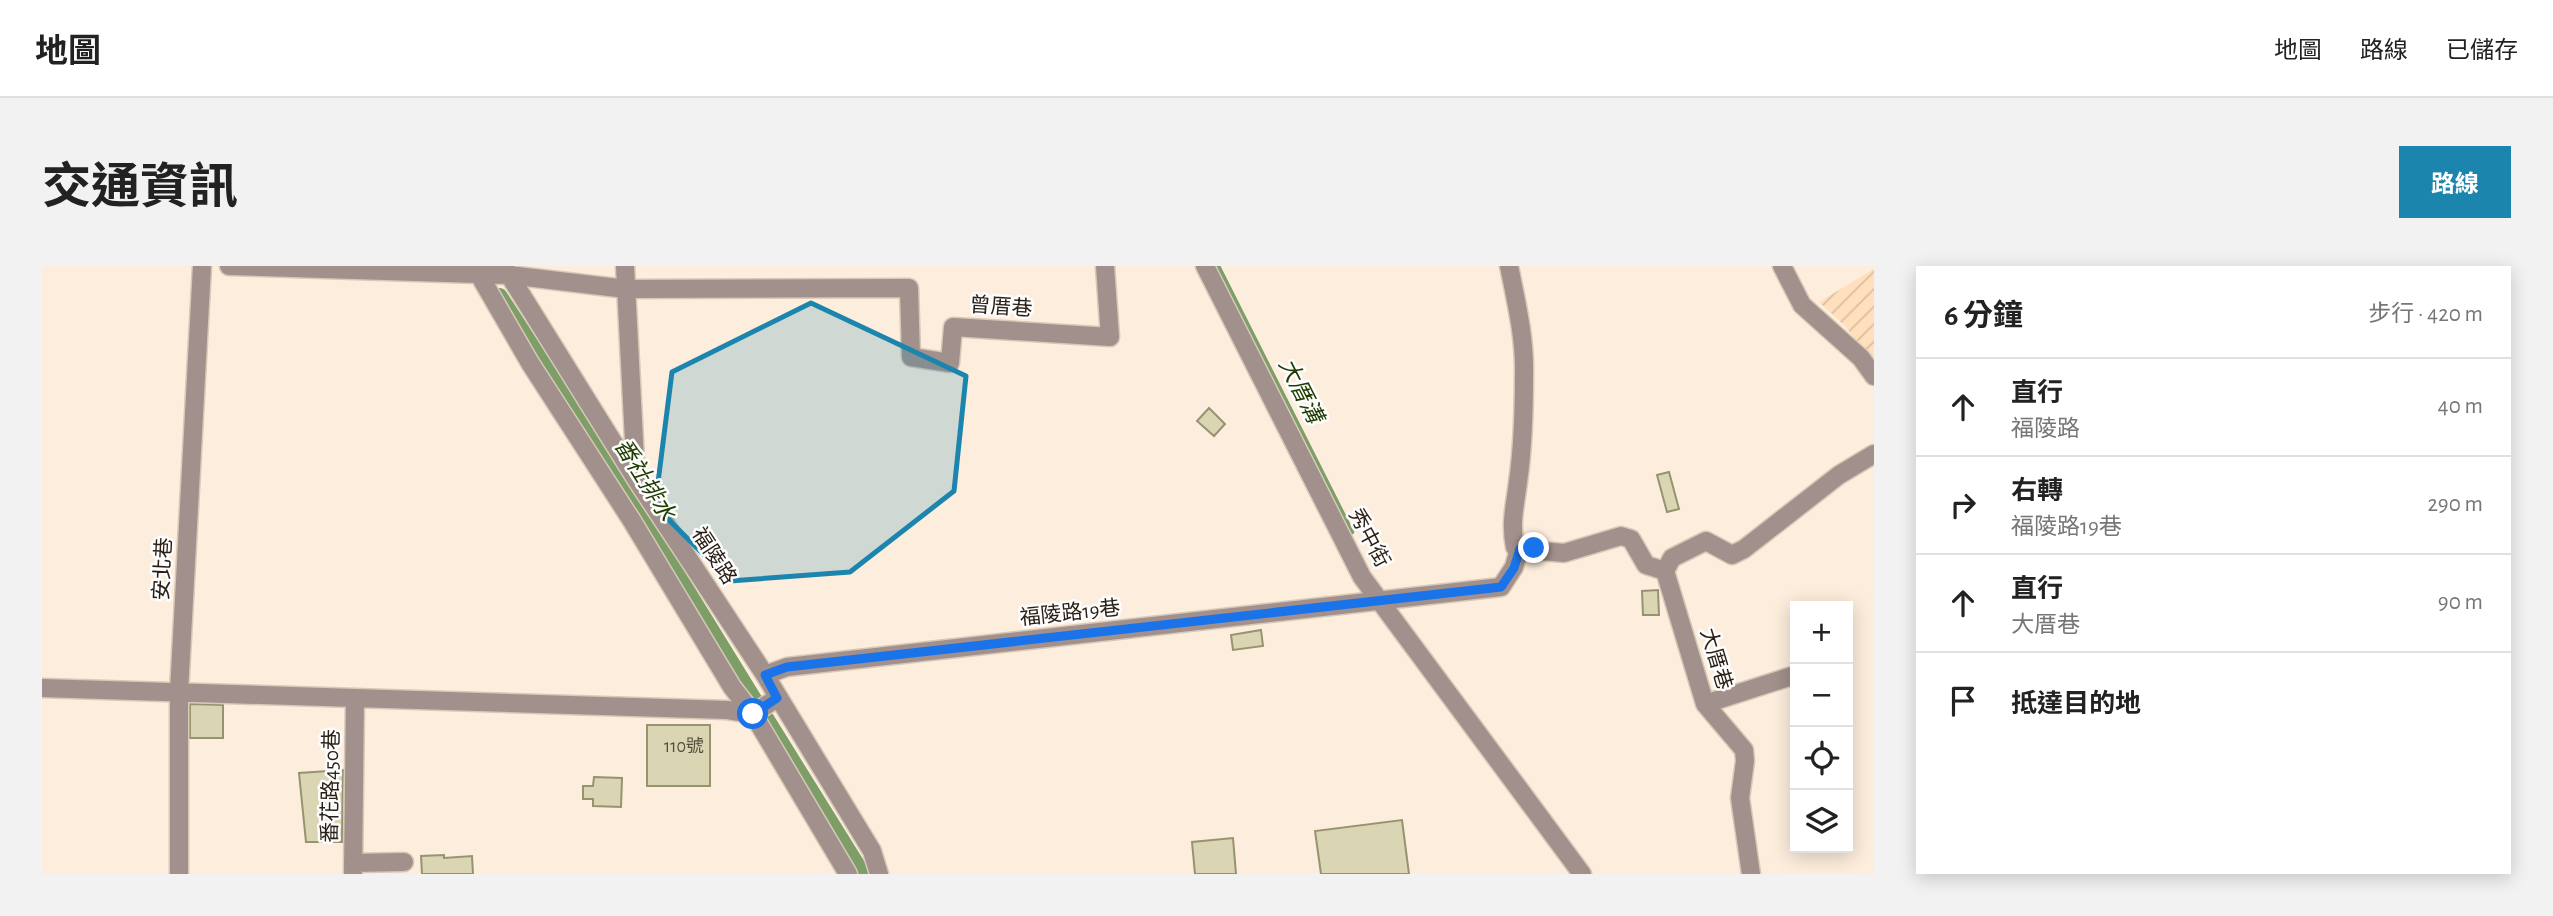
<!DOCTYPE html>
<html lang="zh-TW">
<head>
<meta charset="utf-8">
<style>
	body { margin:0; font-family:"Alegreya Sans","Noto Sans TC",sans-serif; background:#f2f2f2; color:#222 }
	.controls { position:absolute; right:21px; bottom:21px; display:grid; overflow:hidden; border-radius:0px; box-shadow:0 4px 18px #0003 }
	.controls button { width:63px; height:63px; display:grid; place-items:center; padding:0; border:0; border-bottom:2px solid #e0e0e0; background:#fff; color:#222; font:35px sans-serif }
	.stop { position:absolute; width:21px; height:21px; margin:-16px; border:5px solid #1a73e8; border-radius:50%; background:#fff }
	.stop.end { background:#1a73e8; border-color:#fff; box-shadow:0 2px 7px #0008 }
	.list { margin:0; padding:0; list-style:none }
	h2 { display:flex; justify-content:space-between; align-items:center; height:91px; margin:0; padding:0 28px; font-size:30px }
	h2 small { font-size:23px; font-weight:400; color:#767676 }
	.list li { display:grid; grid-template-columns:46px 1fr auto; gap:21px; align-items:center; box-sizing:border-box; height:98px; padding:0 28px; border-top:2px solid #e0e0e0 }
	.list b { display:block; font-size:26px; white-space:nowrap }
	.list p { margin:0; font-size:23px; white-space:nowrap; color:#767676 }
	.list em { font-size:23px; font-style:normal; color:#767676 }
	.icon { flex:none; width:38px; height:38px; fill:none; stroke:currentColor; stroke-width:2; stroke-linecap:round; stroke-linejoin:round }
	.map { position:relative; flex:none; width:1832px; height:608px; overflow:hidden; border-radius:0px }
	header { display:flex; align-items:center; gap:42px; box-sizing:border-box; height:98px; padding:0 35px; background:#fff; border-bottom:2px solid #e0e0e0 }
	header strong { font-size:33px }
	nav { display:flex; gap:38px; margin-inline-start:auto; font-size:24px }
	.intro { display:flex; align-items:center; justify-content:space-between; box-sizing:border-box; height:168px; padding:0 42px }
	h1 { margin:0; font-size:49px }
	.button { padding:18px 32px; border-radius:0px; background:#1c85ad; color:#fff; font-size:24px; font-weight:700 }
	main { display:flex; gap:42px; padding:0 42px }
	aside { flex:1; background:#fff; border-radius:0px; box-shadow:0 4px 18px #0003 }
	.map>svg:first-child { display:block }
	.industrial { fill:url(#industrial-furrows) }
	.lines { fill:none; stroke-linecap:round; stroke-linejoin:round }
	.stream { stroke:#7e9e68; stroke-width:4.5 }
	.canal { stroke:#7e9e68; stroke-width:14 }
	.building { fill:#dad5b2; stroke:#979371; stroke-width:2 }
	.minor-casing { stroke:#d7c8b8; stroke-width:21 }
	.minor { stroke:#a1908b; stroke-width:18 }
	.route { stroke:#1a73e8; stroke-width:9 }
	.marked { fill:#1c85ad; fill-opacity:0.2; stroke:#1c85ad; stroke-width:5; stroke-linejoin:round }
	.labels { text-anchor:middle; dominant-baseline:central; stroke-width:5; stroke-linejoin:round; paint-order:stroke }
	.number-label { font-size:18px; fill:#554c3c }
	.street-label { font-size:21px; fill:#291f14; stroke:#fdfdfd }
	.water-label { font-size:23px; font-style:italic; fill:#1f3d00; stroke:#fdfdfd }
</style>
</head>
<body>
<header>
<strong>地圖</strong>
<nav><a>地圖</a><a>路線</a><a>已儲存</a></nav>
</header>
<div class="intro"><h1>交通資訊</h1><a class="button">路線</a></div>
<main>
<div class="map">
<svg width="1832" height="608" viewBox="0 0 1832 608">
	<defs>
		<pattern id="industrial-furrows" width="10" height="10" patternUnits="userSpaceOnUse" patternTransform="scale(1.75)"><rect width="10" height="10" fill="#ffdfbc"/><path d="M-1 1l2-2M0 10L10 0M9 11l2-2" fill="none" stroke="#dbbfa1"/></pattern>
	</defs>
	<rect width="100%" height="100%" fill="#fdeddc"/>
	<path class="industrial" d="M1832,3v95l-29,-38 -26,-24z"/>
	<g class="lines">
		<path class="stream" d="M1176,0l134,266"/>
		<path class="canal" d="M458,29l114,175 141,229
			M725,452l97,156"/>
	</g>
	<path class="building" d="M1167,142l16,16 -11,12 -17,-15z
		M1627,206l10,37 -12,3 -10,-37z
		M1616,324l1,25h-16l-1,-24z
		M1219,364l2,16 -30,4 -2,-15z
		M148,438l33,1v33h-33z
		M605,459h63v61h-63z
		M301,504l-1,72h-36l-7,-69z
		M552,511l28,1 -1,29 -28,-1v-7h-10v-13h10z
		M1360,554l7,54h-88l-6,-43z
		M1191,572l3,36h-41l-3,-32z
		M402,589v3l28,-2 1,18h-51l-1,-18z"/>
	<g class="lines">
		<defs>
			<path id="minor" d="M187,0l280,9 117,14 283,-1 2,69 39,6 3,-36 157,10 -5,-71
				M432,0l56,97 102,158 100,166 21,27 95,160
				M583,0l11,213
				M1163,0l157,311 220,297
				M1467,0c7,35 16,72 15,108 0,35 -1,73 -6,108 -3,24 -8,41 -3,65l4,2
				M1740,0l20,39 59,53 13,18
				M464,4l130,209 129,196 107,176 7,23
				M1623,305l40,133 39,46 1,11 -5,37 11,76
				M723,409l22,-8 714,-80 13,-20 5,-18 45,4 57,-17 10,3 15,26 19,6 7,-13 34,-17 26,14 12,-6 95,-74 35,-21
				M0,422l685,22 26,4 24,-16
				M1663,438l90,-29
				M311,597l51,-1
				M137,608v-182l23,-426
				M311,608l2,-176"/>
		</defs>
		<use href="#minor" class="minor-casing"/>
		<use href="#minor" class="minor"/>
	</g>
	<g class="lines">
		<path class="route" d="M711,448l24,-16 -12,-23 22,-8 714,-80 13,-19 6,-19 14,-1"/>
	</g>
	<path class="marked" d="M769,37l155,73 -12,115 -104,81 -120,9 -75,-75 17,-134z"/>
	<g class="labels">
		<g class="number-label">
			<text x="642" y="481">110號</text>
		</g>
		<g class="street-label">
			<text transform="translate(959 41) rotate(4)">曾厝巷</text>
			<text transform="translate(1327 272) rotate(62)">秀中街</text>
			<text transform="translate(672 290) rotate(57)">福陵路</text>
			<text transform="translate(121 303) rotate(-87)">安北巷</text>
			<text transform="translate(1028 347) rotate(-6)">福陵路19巷</text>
			<text transform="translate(1674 393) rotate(73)">大厝巷</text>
			<text transform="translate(289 520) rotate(-89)">番花路450巷</text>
		</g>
		<g class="water-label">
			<text transform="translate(1258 125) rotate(63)">大厝溝</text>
			<text transform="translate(602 214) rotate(58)">番社排水</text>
		</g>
	</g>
</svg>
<div class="controls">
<button>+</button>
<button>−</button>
<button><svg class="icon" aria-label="locate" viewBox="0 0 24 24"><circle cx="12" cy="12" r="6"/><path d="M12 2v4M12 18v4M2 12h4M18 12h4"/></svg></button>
<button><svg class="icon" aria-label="layers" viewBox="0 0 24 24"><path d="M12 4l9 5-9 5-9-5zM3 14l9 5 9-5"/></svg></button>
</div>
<div class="stop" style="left:711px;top:448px"></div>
<div class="stop end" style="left:1492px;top:282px"></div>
</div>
<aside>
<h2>6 分鐘<small>步行 · 420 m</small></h2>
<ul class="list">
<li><svg class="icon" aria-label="ahead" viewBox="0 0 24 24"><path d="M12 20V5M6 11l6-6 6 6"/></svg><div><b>直行</b><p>福陵路</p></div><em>40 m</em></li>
<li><svg class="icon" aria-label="right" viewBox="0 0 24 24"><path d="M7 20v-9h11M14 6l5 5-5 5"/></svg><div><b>右轉</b><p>福陵路19巷</p></div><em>290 m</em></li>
<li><svg class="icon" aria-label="ahead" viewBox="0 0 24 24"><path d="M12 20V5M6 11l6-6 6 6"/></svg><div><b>直行</b><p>大厝巷</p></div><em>90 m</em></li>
<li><svg class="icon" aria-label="arrive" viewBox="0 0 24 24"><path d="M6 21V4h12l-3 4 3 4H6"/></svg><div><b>抵達目的地</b></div></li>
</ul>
</aside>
</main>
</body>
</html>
